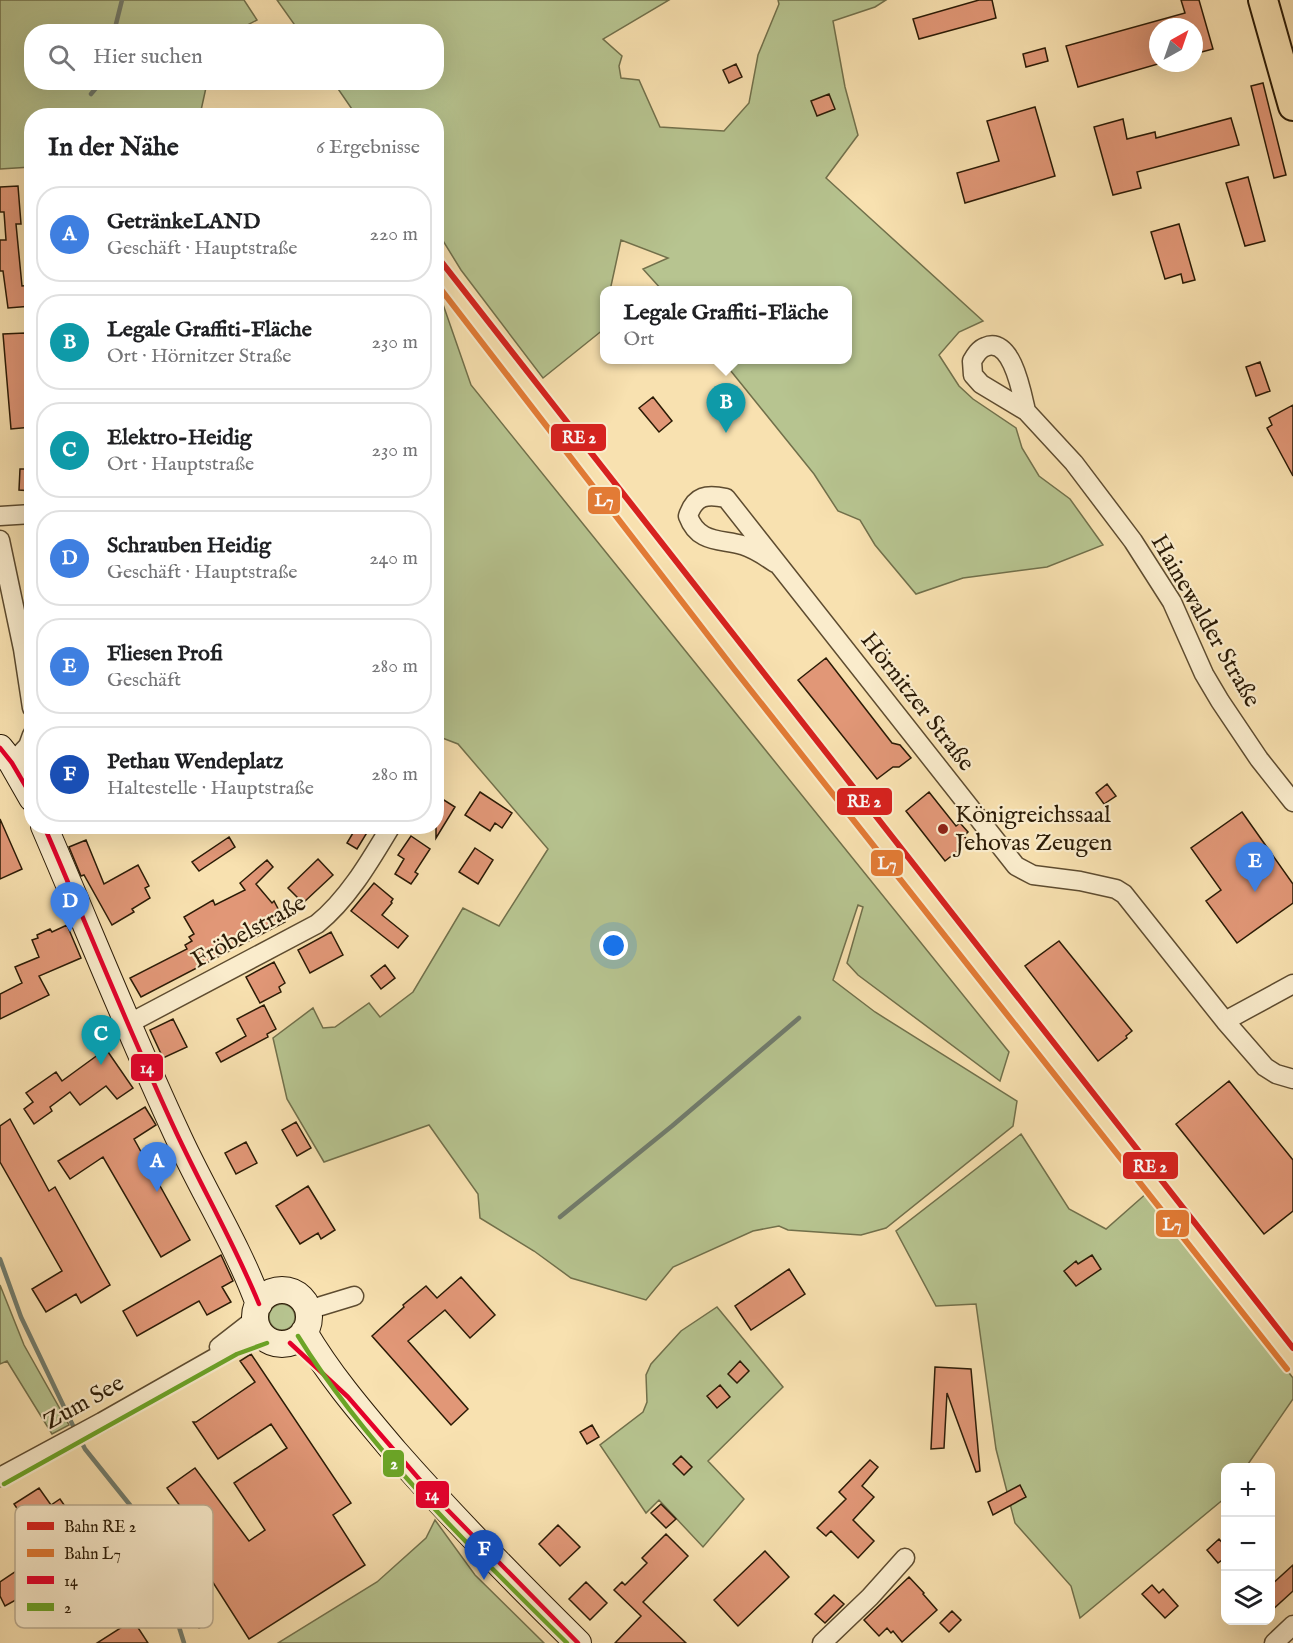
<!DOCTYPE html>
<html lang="de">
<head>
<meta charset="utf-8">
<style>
	body { margin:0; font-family:"IM FELL English",serif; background:#f6f6f6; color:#202124 }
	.controls { position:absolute; right:18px; bottom:18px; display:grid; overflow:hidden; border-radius:12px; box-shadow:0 6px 24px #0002 }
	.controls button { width:54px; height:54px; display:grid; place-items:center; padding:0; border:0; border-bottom:2px solid #e0e0e0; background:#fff; color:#202124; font:30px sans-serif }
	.compass { position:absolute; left:1149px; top:18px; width:54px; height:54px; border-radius:50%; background:#fff; box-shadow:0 6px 24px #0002; rotate:40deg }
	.you { position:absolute; left:614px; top:946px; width:21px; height:21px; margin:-15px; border:4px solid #fff; border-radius:50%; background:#1a73e8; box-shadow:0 0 0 9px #1a73e833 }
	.badge { display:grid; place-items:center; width:39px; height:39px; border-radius:50%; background:#1a73e8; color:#fff; font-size:20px; font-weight:700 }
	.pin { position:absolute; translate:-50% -50px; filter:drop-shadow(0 2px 3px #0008) }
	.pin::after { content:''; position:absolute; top:32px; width:21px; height:18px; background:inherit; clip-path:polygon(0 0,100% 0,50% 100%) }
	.popup { position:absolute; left:600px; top:286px; width:252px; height:78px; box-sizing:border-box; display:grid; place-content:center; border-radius:12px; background:#fff; filter:drop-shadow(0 2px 4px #0005); font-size:20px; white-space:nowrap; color:#757577 }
	.popup b { font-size:22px; color:#202124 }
	.popup::after { content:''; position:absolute; left:50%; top:100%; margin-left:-12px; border:12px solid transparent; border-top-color:#fff }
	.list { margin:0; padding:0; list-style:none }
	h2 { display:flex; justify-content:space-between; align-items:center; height:78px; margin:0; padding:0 24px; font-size:26px }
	h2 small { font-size:20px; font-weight:400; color:#757577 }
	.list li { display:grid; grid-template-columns:39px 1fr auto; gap:18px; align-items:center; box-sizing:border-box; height:96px; margin:0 12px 12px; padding:0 12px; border:2px solid #e0e0e0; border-radius:24px }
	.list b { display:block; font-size:22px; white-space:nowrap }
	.list p { margin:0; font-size:20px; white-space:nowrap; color:#757577 }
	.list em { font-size:20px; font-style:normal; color:#757577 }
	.icon { flex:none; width:33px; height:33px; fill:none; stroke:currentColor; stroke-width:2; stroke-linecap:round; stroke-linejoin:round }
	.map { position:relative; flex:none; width:1293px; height:1643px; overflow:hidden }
	.search { position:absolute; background:#fff; box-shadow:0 6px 24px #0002; left:24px; top:24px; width:420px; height:66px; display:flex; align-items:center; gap:15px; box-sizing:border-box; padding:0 21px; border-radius:24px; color:#757577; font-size:22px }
	.panel { position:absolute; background:#fff; box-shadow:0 6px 24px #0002; left:24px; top:108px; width:420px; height:726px; border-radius:24px }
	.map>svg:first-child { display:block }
	.green { fill:#b7c490; stroke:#71704b; stroke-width:1.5 }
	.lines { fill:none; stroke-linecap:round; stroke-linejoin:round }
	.stream { stroke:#717c6d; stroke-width:4.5 }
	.building { fill:#e19777; stroke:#2b1b06; stroke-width:1.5 }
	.street-casing { stroke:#5e4c30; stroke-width:21 }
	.secondary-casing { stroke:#2b1b06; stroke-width:28 }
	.primary-casing { stroke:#2b1b06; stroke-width:32 }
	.street { stroke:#faeccc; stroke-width:18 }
	.secondary { stroke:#faeccc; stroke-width:26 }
	.primary { stroke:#f8e1b0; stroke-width:28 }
	.bus-1-casing { stroke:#faeccc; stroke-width:9 }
	.bus-2-casing { stroke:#faeccc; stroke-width:9 }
	.bus-1 { stroke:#e4002b; stroke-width:4.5 }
	.bus-2 { stroke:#6ba426; stroke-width:4.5 }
	.rail-1-casing { stroke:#faeccc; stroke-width:10 }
	.rail-2-casing { stroke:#faeccc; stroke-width:10 }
	.rail-1 { stroke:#d7221f; stroke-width:6 }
	.rail-2 { stroke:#e37b35; stroke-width:6 }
	.poi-dot { fill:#8f2418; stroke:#faeccc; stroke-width:2 }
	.labels { text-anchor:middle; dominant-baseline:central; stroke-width:4.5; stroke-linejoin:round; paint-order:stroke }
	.street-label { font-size:24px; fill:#2b1b06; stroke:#faeccc }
	.poi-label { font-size:24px; fill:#2b1b06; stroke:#faeccc; text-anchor:start }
	.key { fill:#faeccc; stroke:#bcad91; stroke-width:1.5 }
	.key-label { font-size:16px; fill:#2b1b06 }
	.line-badge { stroke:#faeccc; stroke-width:2 }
	.badge-label { font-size:16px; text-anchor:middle; font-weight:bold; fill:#fff }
</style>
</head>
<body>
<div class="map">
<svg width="1293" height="1643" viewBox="0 0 1293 1643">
	<rect width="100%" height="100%" fill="#f8e1b0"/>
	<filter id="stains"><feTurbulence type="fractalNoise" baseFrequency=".00333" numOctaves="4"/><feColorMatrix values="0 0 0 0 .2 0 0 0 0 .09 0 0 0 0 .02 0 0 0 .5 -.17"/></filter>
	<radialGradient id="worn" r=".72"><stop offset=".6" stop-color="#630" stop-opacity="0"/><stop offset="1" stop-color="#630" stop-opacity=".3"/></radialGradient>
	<path class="green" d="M0,0h244l13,20 -21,11 -204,1v50l175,1 -7,32 -168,1 -1,51 -31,2z
		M277,0h392l-66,39 19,17 -3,10 2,12 18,2 21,47 64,4 25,-28 9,-48 21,-51 -1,-4h108l-11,7 -42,14 12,66 13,48 -32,43 157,143 -24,11 -20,23 20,31 14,13 43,29 6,20 17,28 31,23 33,46 -56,22 -84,11 -47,16 -41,-49 -15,-25 -22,-9 -24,-37 -92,-114h126v-70h-186l-19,-21 25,-11 -47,-18 -10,46 2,4h-9v39l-61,49 -82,-108 -24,-39 -1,-115 -80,-1 -22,-32 102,-1v-50l-137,-1z
		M437,287l34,98 538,667 -9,29 -142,-106 -11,-12 16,-56 -5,-2 -25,75 42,32 142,89 -4,25 -127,102 -25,7 -73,-5 -9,-4 -26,5 -80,36 -27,33 -75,-22 -37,-27 -54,-33 -2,-24 -49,-69 -105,37 -37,-63 -14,-61 40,-30 10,20 12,-1 34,-24 11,14 33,-25 50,-84 36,18 49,-77 -90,-105 -21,-8z
		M1021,1134l48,75 37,20 42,-37 145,186v21l-47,68 -20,1 -1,30 -145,120 -9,-32 -56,-63 -19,-74 -20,-145 -40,2 -40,-75z
		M0,1285l24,60 45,80 -17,9 -45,-73 -7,3z
		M269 1317a13 13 0 1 1 26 0a13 13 0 1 1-26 0Z
		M717,1307l66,80 -75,74 36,38 -41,48 -44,-47 -13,13 -46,-68 43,-33 4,-10 -1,-27 5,-11 30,-33z
		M435,1520l40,55 69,68h-266l99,-61 49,-44z"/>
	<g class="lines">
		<path class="stream" d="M114,32l8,-32
			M91,94l10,-12
			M560,1217l112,-91 127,-108
			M0,1259l21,58 55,115
			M80,1439l5,10 45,56 36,80 18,58"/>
	</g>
	<path class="building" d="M979,0h13l4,18 -77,21 -6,-20z
		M1181,0h18l14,49 -19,5v-27h-36v37l-80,23 -12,-41 119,-33z
		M1045,48l3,13 -22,6 -3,-13z
		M736,64l6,13 -13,6 -6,-13z
		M1263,83l23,92 -12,3 -23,-92z
		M829,94l6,15 -18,7 -6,-15z
		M1035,107l20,69 -90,27 -8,-30 42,-12 -12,-40z
		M1231,118l8,27 -102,27 4,16 -28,7 -19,-68 29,-8 4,20 28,-7 1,6z
		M1248,177l17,64 -20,5 -19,-63z
		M18,186l3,38h-5l6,62 10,-1v21l-24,2 -5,-37h-3v-31h6l-2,-28h-4v-25z
		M1179,224l16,56 -12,3 -2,-9 -16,5 -14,-47z
		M25,333l7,94 -21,2 -8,-95z
		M1260,362l10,29 -14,5 -10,-29z
		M653,397l19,24 -13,11 -20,-24z
		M1293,405v71l-26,-48 5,-3 -3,-7z
		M20,469h12v22l-13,-1z
		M826,658l66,85 8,2 11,13 -12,9h-6l-16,12 -79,-99z
		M1107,784l9,12 -12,8 -8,-11z
		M480,792l32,21 -10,15 -7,-5 -5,8 -25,-16z
		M929,792l27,34 4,-3 8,9 -4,4 5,6 -24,19 -39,-50z
		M436,795l19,12 -19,31z
		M1242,812l51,72v19l-56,40 -31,-42 15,-11 -30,-42z
		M0,819l22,50 -22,10z
		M357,826h14l-14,23 -10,-6z
		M411,836l19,13 -15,23 3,2 -7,10 -16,-10 9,-15 -6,-4z
		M229,837l6,10 -36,24 -7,-9z
		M86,840l18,44 34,-19 11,21 -4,2 5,10 -18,11 2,3 -22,13 -28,-50 -3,1 -12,-29z
		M475,848l18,12 -15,24 -19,-12z
		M318,859l15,16 -30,28 -15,-15z
		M267,860l6,7 -17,17 16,19 2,-2 11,21 -144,75 -11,-19 57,-29 -2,-4 7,-4 -3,-4 5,-3 -10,-17 29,-17 2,5 30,-15 -5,-7z
		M374,883l19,16 -2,3 1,1 -10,12 26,21 -10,12 -47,-37z
		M67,925l14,33 -42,18 10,19 -49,24v-25l22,-11 -7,-16 24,-10 -7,-17 6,-2 -1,-3 13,-6 2,3z
		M331,932l12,23 -33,18 -12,-23z
		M1059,941l73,90 -6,5 1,2 -29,23 -73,-95z
		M274,962l11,21 -6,4 2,5 -21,11 -14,-26z
		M385,965l10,13 -14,11 -10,-13z
		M264,1005l12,24 -9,5 1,3 -47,25 -5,-9 30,-17 -9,-17z
		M173,1019l14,28 -24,11 -13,-28z
		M106,1049l27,39 -16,11 -11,-13 -26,19 -10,-13 -20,15 2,4 -18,13 -10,-15 9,-7 -7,-9 30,-21 6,9z
		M1229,1081l64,79v51l-29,23 -88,-110z
		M145,1107l11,18 -22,14 56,101 -29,17 -58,-100 -33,22 -12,-18z
		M10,1119l39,72 6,-4 55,98 -29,18 -5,-9 -30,18 -14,-23 30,-18 -62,-109v-36z
		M296,1122l15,26 -14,8 -15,-26z
		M246,1142l11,21 -21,11 -11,-21z
		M308,1186l27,44 -14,9 -3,-6 -18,11 -24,-38z
		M221,1255l12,26 -11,6 9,15 -24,13 -8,-14 -62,35 -14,-25z
		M1092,1255l9,14 -25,17 -12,-15 12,-10 2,3z
		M789,1269l16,25 -54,36 -16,-24z
		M461,1277l34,38 -25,23 -25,-28 -37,31 60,68 -17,16 -79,-89 32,-29 -1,-2 23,-19 11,12z
		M251,1354l100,149 -18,12 32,50 -116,74 -51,-80 4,-1 -24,-39 8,-5 -19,-26 28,-20 54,73 16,-11 -31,-47 53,-35 -16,-24 -53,35 -25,-37h3l59,-40 -15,-21z
		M740,1361l9,10 -12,12 -9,-9z
		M935,1367l36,2 9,102 -4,1 -29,-79 -3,55 -13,1z
		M720,1385l10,12 -13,11 -10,-12z
		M592,1425l7,12 -12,7 -7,-12z
		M681,1456l11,11 -8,8 -11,-11z
		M870,1460l8,7 -16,19 12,11 -21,23 21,21 -16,17 -27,-27 -5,5 -9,-8 29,-29 -7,-7z
		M1020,1485l6,12 -33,18 -5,-13z
		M39,1488l12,17 9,-6 16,23 2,-2 13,20 15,-10 25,37 -29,19 7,10 -42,29 -8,-12 -10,7 -19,-28 -25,14 -5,-10v-14l46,-31 -32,-47z
		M661,1504l15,15 -10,9 -15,-15z
		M558,1525l22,22 -20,19 -21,-22z
		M666,1534l22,22 -45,46 43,41h-71l26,-27 -27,-26 8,-8 3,3 22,-22 -5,-5z
		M1219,1539l7,8v10l-8,6 -11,-13z
		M765,1551l24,26 -51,49 -24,-26z
		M187,1564l25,58 -13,6 -25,-58z
		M1293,1565v26l-23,21v-26z
		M909,1577l15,16 -1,1 14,16 -35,32 -9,-11 -2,2 -4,-5 -8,8 -15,-16z
		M586,1582l21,21 -17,17 -21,-21z
		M1152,1585l7,8 4,-4 15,17 -13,12 -23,-24z
		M834,1595l10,9 -19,19 -10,-9z
		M952,1611l9,9 -12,12 -9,-9z
		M133,1620l15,23h-51z"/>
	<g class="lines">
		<defs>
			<path id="street" d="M1026,411c-4,-17 -14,-76 -41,-64 -6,2 -10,9 -13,14l1,14 8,9 45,27 48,52 59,78 39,61 32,72 16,27 39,58 34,43
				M0,516l32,-2
				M0,540l23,109 9,59
				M775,563c-10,-7 -20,-14 -33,-18 -23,-6 -44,-2 -54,-29 7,-21 19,-22 38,-18l290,368 17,9 47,6 36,8 8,5 101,127 40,46 11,7 17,5
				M12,763l16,-17 4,-11
				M1225,1021l68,-37
				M128,1024l189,-100c31,-25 53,-63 74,-98
				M308,1310l46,-14
				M219,1347l36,-28
				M0,1477l102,-55 132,-75 30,-11
				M822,1643l48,-46 35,-39
				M1274,1643l19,-18"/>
			<path id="secondary" d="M0,748l12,15 20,35
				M44,826c44,102 85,205 132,306 26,58 61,112 83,172
				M255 1317a27 27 0 1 1 54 0a27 27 0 1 1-54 0Z
				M304,1332c26,44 58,81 91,120 58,66 120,129 183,191"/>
			<path id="primary" d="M1263,0l30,106"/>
		</defs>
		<use href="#street" class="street-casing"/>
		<use href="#secondary" class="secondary-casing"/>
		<use href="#primary" class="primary-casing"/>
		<use href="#street" class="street"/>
		<use href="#secondary" class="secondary"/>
		<use href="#primary" class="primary"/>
		<defs>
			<path id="bus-1" d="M0,748l12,15 20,34
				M44,826c44,102 85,205 132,306 27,58 59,113 83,172
				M290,1343l58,54 85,98 145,148"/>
			<path id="bus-2" d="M298,1336c70,113 175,214 269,307
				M4,1484l233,-130 30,-11"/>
		</defs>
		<use href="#bus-1" class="bus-1-casing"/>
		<use href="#bus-2" class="bus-2-casing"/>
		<use href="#bus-1" class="bus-1"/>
		<use href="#bus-2" class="bus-2"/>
		<defs>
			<path id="rail-1" d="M436,255l857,1093"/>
			<path id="rail-2" d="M436,283l298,386 553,700"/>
		</defs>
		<use href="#rail-1" class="rail-1-casing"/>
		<use href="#rail-2" class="rail-2-casing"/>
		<use href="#rail-1" class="rail-1"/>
		<use href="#rail-2" class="rail-2"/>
	</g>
	<circle class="poi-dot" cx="943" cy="829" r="6"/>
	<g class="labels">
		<g class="street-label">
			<text transform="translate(1205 621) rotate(60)">Hainewalder Straße</text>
			<text transform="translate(917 702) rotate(52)">Hörnitzer Straße</text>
			<text transform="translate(249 932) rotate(-29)">Fröbelstraße</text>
			<text transform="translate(84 1403) rotate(-29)">Zum See</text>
		</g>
		<g class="poi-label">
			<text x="955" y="815">Königreichssaal<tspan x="955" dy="28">Jehovas Zeugen</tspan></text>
		</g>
	</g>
	<rect x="15" y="1505" width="198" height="123" rx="9" class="key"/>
	<rect x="27" y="1522" width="27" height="8" fill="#d7221f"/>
	<rect x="27" y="1549" width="27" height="8" fill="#e37b35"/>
	<rect x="27" y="1576" width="27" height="8" fill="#e4002b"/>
	<rect x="27" y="1603" width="27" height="8" fill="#6ba426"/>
	<g class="key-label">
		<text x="64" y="1532">Bahn RE 2</text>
		<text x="64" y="1559">Bahn L7</text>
		<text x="64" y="1586">14</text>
		<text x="64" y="1613">2</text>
	</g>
	<g class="line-badge">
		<rect x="550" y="423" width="57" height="29" rx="6" fill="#d7221f"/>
		<rect x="587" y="486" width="34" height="29" rx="6" fill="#e37b35"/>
		<rect x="836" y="787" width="57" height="29" rx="6" fill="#d7221f"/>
		<rect x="870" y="849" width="34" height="28" rx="6" fill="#e37b35"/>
		<rect x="130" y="1053" width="34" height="29" rx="6" fill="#e4002b"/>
		<rect x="1122" y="1151" width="57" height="29" rx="6" fill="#d7221f"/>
		<rect x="1155" y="1209" width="35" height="29" rx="6" fill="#e37b35"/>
		<rect x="382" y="1449" width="23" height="29" rx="6" fill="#6ba426"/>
		<rect x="415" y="1480" width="35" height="29" rx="6" fill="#e4002b"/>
	</g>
	<g class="badge-label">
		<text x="579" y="443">RE 2</text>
		<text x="604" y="506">L7</text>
		<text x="864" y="807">RE 2</text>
		<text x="887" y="869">L7</text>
		<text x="147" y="1073">14</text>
		<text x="1150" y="1172">RE 2</text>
		<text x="1172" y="1230">L7</text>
		<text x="394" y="1469">2</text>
		<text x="432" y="1500">14</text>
	</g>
	<rect width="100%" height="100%" filter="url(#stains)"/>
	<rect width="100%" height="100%" fill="url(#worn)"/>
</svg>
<div class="controls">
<button>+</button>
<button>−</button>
<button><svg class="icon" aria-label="layers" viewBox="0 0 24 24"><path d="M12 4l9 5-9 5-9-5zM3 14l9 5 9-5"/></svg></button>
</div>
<svg class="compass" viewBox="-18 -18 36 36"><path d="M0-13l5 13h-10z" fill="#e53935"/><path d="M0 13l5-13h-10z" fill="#757577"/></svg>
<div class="you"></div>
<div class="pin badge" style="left:157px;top:1192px;background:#3f7fe0">A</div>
<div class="pin badge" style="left:726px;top:433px;background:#0f9aa8">B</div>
<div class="popup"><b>Legale Graffiti-Fläche</b>Ort</div>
<div class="pin badge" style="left:101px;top:1065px;background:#0f9aa8">C</div>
<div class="pin badge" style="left:70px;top:932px;background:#3f7fe0">D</div>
<div class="pin badge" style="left:1255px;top:892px;background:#3f7fe0">E</div>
<div class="pin badge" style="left:484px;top:1580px;background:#1a4fb4">F</div>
<div class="search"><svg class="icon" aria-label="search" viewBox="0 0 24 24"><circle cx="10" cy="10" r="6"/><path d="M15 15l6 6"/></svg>Hier suchen</div>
<section class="panel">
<h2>In der Nähe<small>6 Ergebnisse</small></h2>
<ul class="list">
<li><span class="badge" style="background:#3f7fe0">A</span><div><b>GetränkeLAND</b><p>Geschäft · Hauptstraße</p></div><em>220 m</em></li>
<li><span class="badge" style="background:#0f9aa8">B</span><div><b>Legale Graffiti-Fläche</b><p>Ort · Hörnitzer Straße</p></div><em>230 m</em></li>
<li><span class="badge" style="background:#0f9aa8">C</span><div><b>Elektro-Heidig</b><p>Ort · Hauptstraße</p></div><em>230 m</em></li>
<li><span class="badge" style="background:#3f7fe0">D</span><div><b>Schrauben Heidig</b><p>Geschäft · Hauptstraße</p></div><em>240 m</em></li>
<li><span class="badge" style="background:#3f7fe0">E</span><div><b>Fliesen Profi</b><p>Geschäft</p></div><em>280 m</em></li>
<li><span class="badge" style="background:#1a4fb4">F</span><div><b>Pethau Wendeplatz</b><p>Haltestelle · Hauptstraße</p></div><em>280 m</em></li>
</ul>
</section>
</div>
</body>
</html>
